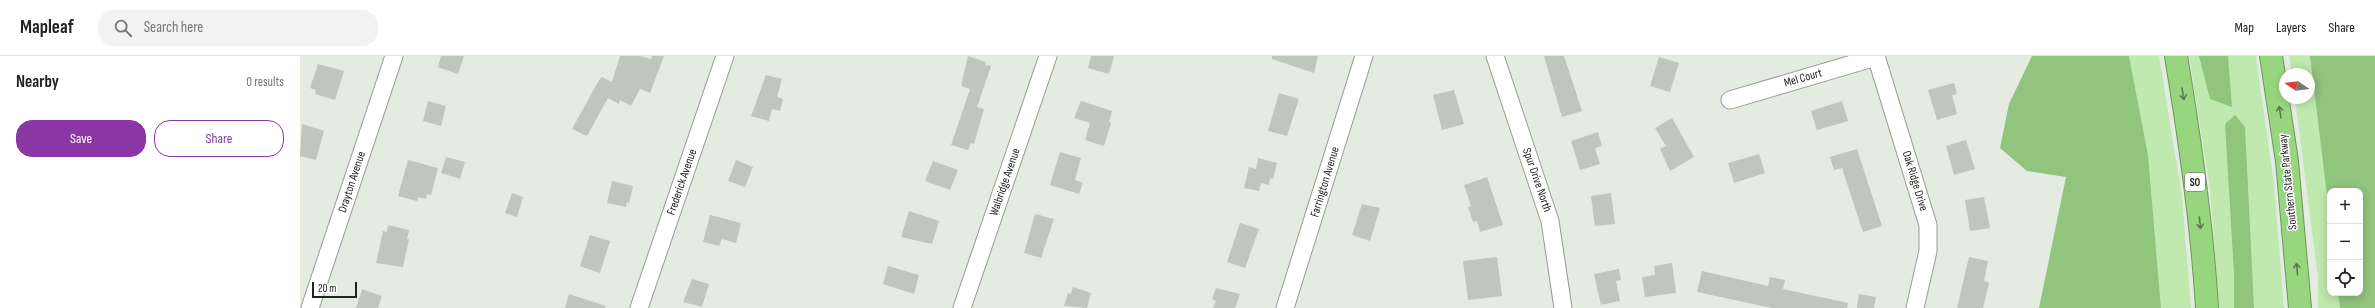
<!DOCTYPE html>
<html lang="en">
<head>
<meta charset="utf-8">
<style>
	body { margin:0; font-family:"Sofia Sans Condensed",sans-serif; background:#f2f2f2; color:#222 }
	.controls { position:absolute; right:12px; bottom:12px; display:grid; overflow:hidden; border-radius:8px; box-shadow:0 2px 10px #0003 }
	.controls button { width:36px; height:36px; display:grid; place-items:center; padding:0; border:0; border-bottom:1px solid #e0e0e0; background:#fff; color:#222; font:20px sans-serif }
	.compass { position:absolute; left:1979px; top:12px; width:36px; height:36px; border-radius:50%; background:#fff; box-shadow:0 2px 10px #0003; rotate:283deg }
	.scale { position:absolute; left:12px; bottom:10px; width:45px; box-sizing:border-box; padding-left:4px; border:2px solid #212320; border-top:0; font-size:11px; line-height:14px; white-space:nowrap; color:#212320; -webkit-text-stroke:3px #fff; paint-order:stroke }
	.list { margin:0; padding:0; list-style:none }
	h2 { display:flex; justify-content:space-between; align-items:center; height:52px; margin:0; padding:0 16px; font-size:17px }
	h2 small { font-size:13px; font-weight:400; color:#767676 }
	.actions { display:flex; gap:8px; padding:12px 16px }
	.actions a { flex:1; padding:9px 0; border:1px solid #8a36a4; border-radius:16px; text-align:center; font-size:14px; color:#8a36a4 }
	.actions .main { background:#8a36a4; color:#fff }
	.icon { flex:none; width:22px; height:22px; fill:none; stroke:currentColor; stroke-width:2; stroke-linecap:round; stroke-linejoin:round }
	.map { position:relative; flex:none; width:2075px; height:252px; overflow:hidden }
	header { display:flex; align-items:center; gap:24px; box-sizing:border-box; height:56px; padding:0 20px; background:#fff; border-bottom:1px solid #e0e0e0 }
	header strong { font-size:19px }
	nav { display:flex; gap:22px; margin-inline-start:auto; font-size:14px }
	.search { width:280px; height:36px; background:#f2f2f2; display:flex; align-items:center; gap:10px; box-sizing:border-box; padding:0 14px; border-radius:16px; color:#767676; font-size:15px }
	main { display:flex }
	aside { flex:1; background:#fff }
	.map>svg:first-child { display:block }
	.green { fill:#bfe9ae; fill-rule:evenodd }
	.forest { fill:#91c47d }
	.building { fill:#bfc6bc }
	.lines { fill:none; stroke-linecap:round; stroke-linejoin:round }
	.street-casing { stroke:#959c93; stroke-width:19 }
	.highway-casing { stroke:#6e975d; stroke-width:24 }
	.street { stroke:#fff; stroke-width:17 }
	.highway { stroke:#97d57e; stroke-width:22 }
	.oneway { stroke:#5c7c4f }
	.labels { text-anchor:middle; dominant-baseline:central; stroke-width:3; stroke-linejoin:round; paint-order:stroke }
	.shield { fill:#fff; stroke:#646563; stroke-width:1 }
	.shield-label { font-size:11px; font-weight:bold; fill:#212320 }
	.street-label { font-size:12px; fill:#212320; stroke:#fff }
</style>
</head>
<body>
<header>
<strong>Mapleaf</strong>
<div class="search"><svg class="icon" aria-label="search" viewBox="0 0 24 24"><circle cx="10" cy="10" r="6"/><path d="M15 15l6 6"/></svg>Search here</div>
<nav><a>Map</a><a>Layers</a><a>Share</a></nav>
</header>
<main>
<aside>
<h2>Nearby<small>0 results</small></h2>
<ul class="list">
</ul>
<div class="actions"><a class="main">Save</a><a>Share</a></div>
</aside>
<div class="map">
<svg width="2075" height="252" viewBox="0 0 2075 252">
	<rect width="100%" height="100%" fill="#e4ebe1"/>
	<path class="green" d="M1829,0h30l23,140 9,112h-30l-13,-153z
		M1889,0h67l18,128 10,124h-65l-9,-119z
		M1989,0h86v252h-57v-30l-23,-180h14v-24h-17zM2030,135h30v102h-30z"/>
	<path class="forest" d="M1732,0h97l19,99 13,153h-122l27,-131 -39,-6 -27,-23 9,-44z
		M1899,0h29l4,51 -22,-8z
		M2010,0h65v252h-35l-2,-15h22v-102h-30v28z
		M1935,59l10,12 9,181h-20v-35l-9,-149z"/>
	<path class="building" d="M141,0h23l-6,18 -20,-7z
		M320,0h20l11,3 1,-3h12l-14,37 -10,-4 -9,17 -11,-6 -1,4 -11,-6 -21,38 -15,-7 27,-49 3,-3 10,5z
		M668,0l18,6 -1,3 6,1 -14,41 7,2 -10,35 -3,-1 -3,7 -17,-5 19,-56 -9,-3z
		M791,0h23l-5,18 -21,-6z
		M972,0h46l-4,17 -42,-14z
		M1244,0h20l18,55 -20,6z
		M1359,1l20,6 -9,29 -20,-6z
		M18,8l26,7 -9,29 -20,-6 1,-4 -6,-2z
		M466,19l16,4 -5,18 6,2 -3,12 -8,-2 -3,12 -18,-5z
		M1654,27l3,11 -5,1 5,19 -20,6 -9,-30z
		M1154,34l10,34 -22,6 -9,-35z
		M979,37l20,6 -12,37 -19,-5z
		M128,45l18,5 -5,20 -18,-5z
		M781,45l31,10 -3,11 2,1 -7,23 -19,-6 5,-17 -16,-5z
		M1542,45l6,20 -31,9 -6,-19z
		M1372,62l22,39 -24,14 -10,-22 6,-3 -11,-18z
		M2,68l22,7 -8,29 -16,-4z
		M1298,76l4,14 -7,2 5,16 -20,6 -9,-29z
		M1666,84l9,29 -21,6 -8,-29z
		M1557,93l25,77 -19,6 -21,-64 -8,2 -4,-13z
		M760,96l21,6 -6,22 8,3 -4,11 -29,-9z
		M1459,98l6,19 -31,10 -6,-20z
		M146,101l19,5 -5,17 -19,-6z
		M958,102l19,5 -4,16 -3,-1 -1,7 -8,-2 -2,8 -15,-3 5,-21 7,2z
		M108,104l30,8 -7,27 -4,-1 -1,5 -8,-2 -1,4 -19,-5z
		M436,104l17,7 -8,20 -17,-6z
		M633,105l25,9 -8,20 -25,-9z
		M1187,121l16,48 -23,7 -3,-11 -4,1 -5,-15 3,-1 -7,-21z
		M312,125l21,5 -4,17 -2,-1 -1,5 -19,-4z
		M212,137l11,4 -6,20 -12,-4z
		M1311,137l4,31 -20,2 -4,-30z
		M1684,141l6,31 -20,3 -5,-31z
		M1062,148l18,4 -10,33 -18,-6z
		M609,155l30,10 -7,23 -31,-7z
		M735,158l19,5 -13,39 -17,-5z
		M410,159l31,8 -5,20 -14,-4 -3,7 -16,-4z
		M940,167l19,6 -14,39 -18,-6z
		M88,169l21,5 -2,9h2l-6,28 -27,-4 7,-32 4,1z
		M290,179l20,6 -10,32 -20,-7z
		M1197,201l5,39 -34,4 -5,-39z
		M1669,201l19,4 -4,20 5,2 -6,25h-26z
		M1372,207l4,30 -31,4 -3,-20 13,-2 -1,-9z
		M588,210l31,9 -5,19 -31,-10z
		M1319,213l2,11 -5,1 4,20 -19,4 -7,-31z
		M1402,215l66,15 2,-9 15,3 -2,9 65,14 -1,5h-75l-75,-16z
		M392,223l17,5 -7,23 -19,-5z
		M773,231l18,6 -4,15 -23,-2 4,-13 3,1z
		M916,232l24,6 -5,14h-22l3,-7 -4,-2z
		M62,233l20,7 -4,12h-22z
		M269,238l37,12 -1,2h-40z
		M1559,238l17,3 -2,11h-17z"/>
	<g class="lines">
		<defs>
			<path id="street" d="M1195,0l55,165 13,87
				M1576,0l52,169v26l-13,57
				M1430,44l146,-43
				M10,252l84,-252
				M339,252l86,-252
				M662,252l86,-252
				M985,252l79,-252"/>
			<path id="highway" d="M1876,0c14,84 26,167 31,252
				M1971,0l16,105 13,147"/>
		</defs>
		<use href="#street" class="street-casing"/>
		<use href="#highway" class="highway-casing"/>
		<use href="#street" class="street"/>
		<use href="#highway" class="highway"/>
	</g>
	<defs><path id="oneway-shaft" d="M-6 0H5M1.5-3L5.5 0L1.5 3" fill="none" stroke-width="1.6" stroke-linecap="round" stroke-linejoin="round"/></defs>
	<g class="oneway">
		<use href="#oneway-shaft" transform="translate(1883 38) rotate(80)"/>
		<use href="#oneway-shaft" transform="translate(1980 56) rotate(-99)"/>
		<use href="#oneway-shaft" transform="translate(1900 167) rotate(83)"/>
		<use href="#oneway-shaft" transform="translate(1997 213) rotate(-95)"/>
	</g>
	<g class="labels">
		<rect class="shield" x="1885" y="117" width="20" height="18" rx="3"/>
		<g class="shield-label">
			<text x="1895" y="126">SO</text>
		</g>
		<g class="street-label">
			<text transform="translate(1503 22) rotate(-16)">Mel Court</text>
			<text transform="translate(1237 124) rotate(71)">Spur Drive North</text>
			<text transform="translate(1615 125) rotate(73)">Oak Ridge Drive</text>
			<text transform="translate(52 126) rotate(-72)">Drayton Avenue</text>
			<text transform="translate(382 126) rotate(-71)">Frederick Avenue</text>
			<text transform="translate(705 126) rotate(-71)">Walbridge Avenue</text>
			<text transform="translate(1025 126) rotate(-73)">Farrington Avenue</text>
			<text transform="translate(1988 126) rotate(-96)">Southern State Parkway</text>
		</g>
	</g>
</svg>
<div class="controls">
<button>+</button>
<button>−</button>
<button><svg class="icon" aria-label="locate" viewBox="0 0 24 24"><circle cx="12" cy="12" r="6"/><path d="M12 2v4M12 18v4M2 12h4M18 12h4"/></svg></button>
</div>
<svg class="compass" viewBox="-18 -18 36 36"><path d="M0-13l5 13h-10z" fill="#e53935"/><path d="M0 13l5-13h-10z" fill="#767676"/></svg>
<div class="scale">20 m</div>
</div>
</main>
</body>
</html>
